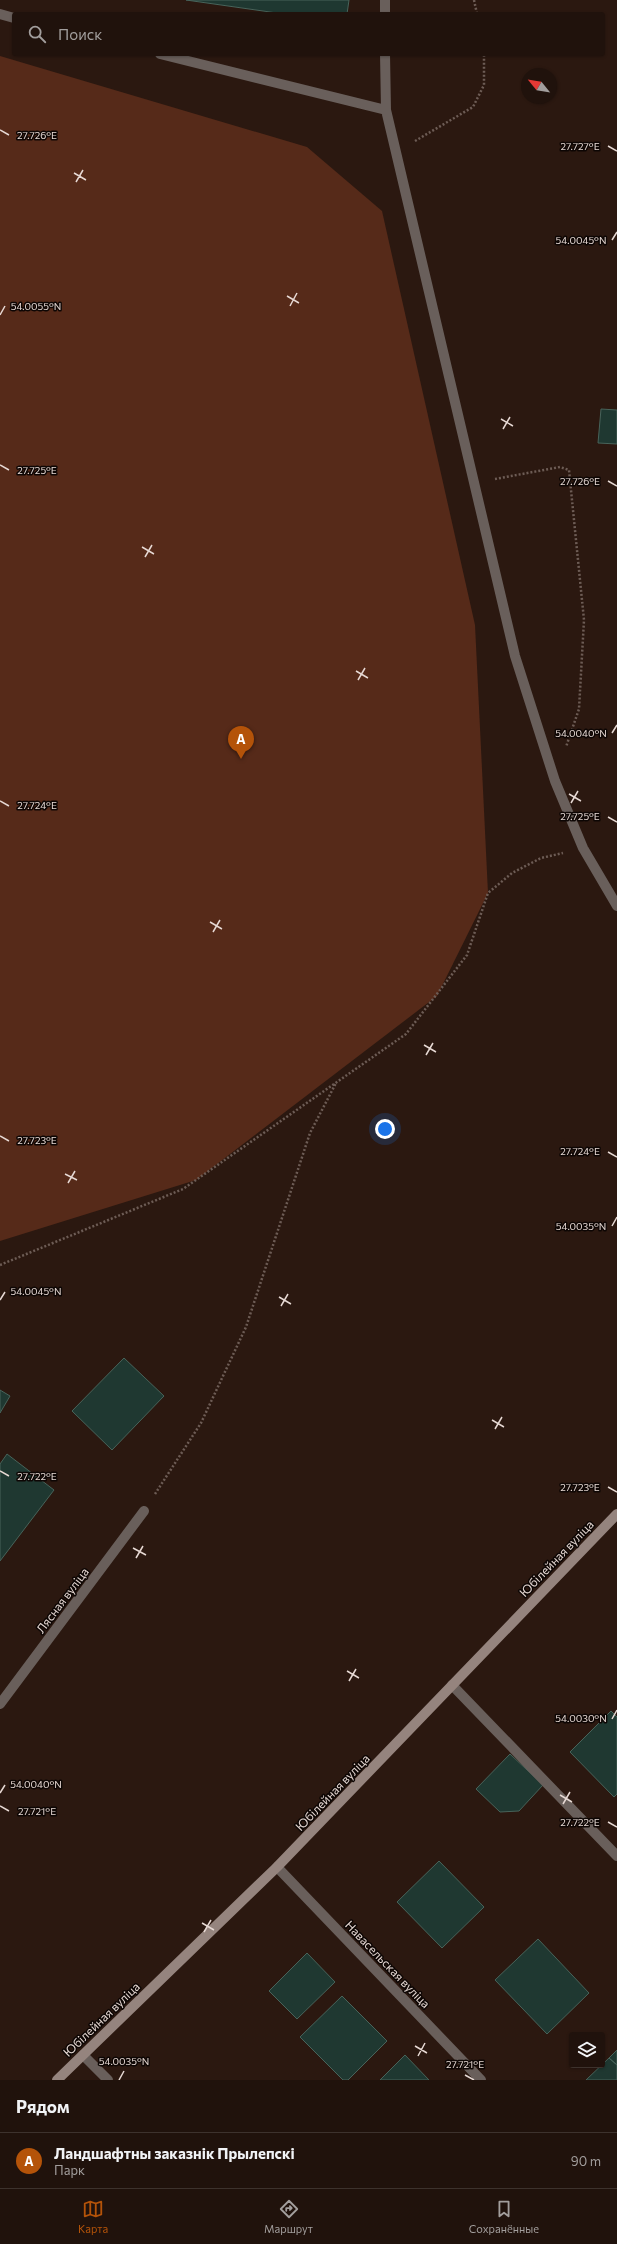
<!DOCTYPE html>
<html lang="ru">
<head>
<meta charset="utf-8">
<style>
	body { margin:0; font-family:Commissioner,sans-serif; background:#281b15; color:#f1f3f6 }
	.controls { position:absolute; right:12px; bottom:12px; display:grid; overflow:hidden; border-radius:4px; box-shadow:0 1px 3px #0004 }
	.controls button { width:36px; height:36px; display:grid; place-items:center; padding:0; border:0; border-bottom:1px solid #3d322d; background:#20120c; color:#f1f3f6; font:20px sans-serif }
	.compass { position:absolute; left:521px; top:68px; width:36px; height:36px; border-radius:50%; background:#20120c; box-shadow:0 1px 3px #0004; rotate:300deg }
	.you { position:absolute; left:385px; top:1129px; width:14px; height:14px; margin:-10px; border:3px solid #fff; border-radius:50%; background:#1a73e8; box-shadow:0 0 0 6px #1a73e833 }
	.badge { display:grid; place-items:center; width:26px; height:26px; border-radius:50%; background:#b45309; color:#fff; font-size:13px; font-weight:700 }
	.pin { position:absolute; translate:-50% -33px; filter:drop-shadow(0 1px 2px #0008) }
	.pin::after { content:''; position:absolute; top:21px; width:14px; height:12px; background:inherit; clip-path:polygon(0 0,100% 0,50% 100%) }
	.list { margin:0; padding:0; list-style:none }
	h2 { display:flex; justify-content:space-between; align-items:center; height:52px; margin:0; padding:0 16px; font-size:17px }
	h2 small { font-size:13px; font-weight:400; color:#a29e9d }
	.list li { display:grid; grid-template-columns:26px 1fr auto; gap:12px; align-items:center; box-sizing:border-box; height:56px; padding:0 16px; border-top:1px solid #3d322d }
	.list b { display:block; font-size:15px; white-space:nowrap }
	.list p { margin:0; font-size:13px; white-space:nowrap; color:#a29e9d }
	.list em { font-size:13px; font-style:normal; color:#a29e9d }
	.icon { flex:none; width:22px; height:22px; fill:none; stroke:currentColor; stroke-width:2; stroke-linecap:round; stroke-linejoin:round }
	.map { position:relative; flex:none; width:617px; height:2080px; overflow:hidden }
	.search { position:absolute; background:#20120c; box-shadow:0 1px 3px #0004; left:12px; right:12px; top:12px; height:44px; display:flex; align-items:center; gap:10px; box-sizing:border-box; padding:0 14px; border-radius:4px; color:#a29e9d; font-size:15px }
	.sheet { height:108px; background:#20120c }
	nav { display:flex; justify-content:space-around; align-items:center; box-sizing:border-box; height:56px; border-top:1px solid #3d322d; background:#20120c; font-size:11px; color:#a29e9d }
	nav a { display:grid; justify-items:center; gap:2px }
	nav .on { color:#b45309 }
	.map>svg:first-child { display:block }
	.green { fill:#562a19 }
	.building { fill:#1f3831; stroke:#48635a }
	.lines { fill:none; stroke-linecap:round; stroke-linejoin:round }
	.path { stroke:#6d5c55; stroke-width:2.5; stroke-dasharray:2 2; stroke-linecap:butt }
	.service { stroke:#695f5b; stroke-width:10 }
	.minor { stroke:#695f5b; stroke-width:10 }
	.secondary { stroke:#95847e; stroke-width:10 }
	.ticks { fill:none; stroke:#e6d8d3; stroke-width:1.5 }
	.labels { text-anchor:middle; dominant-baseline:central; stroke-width:3; stroke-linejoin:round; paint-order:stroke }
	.street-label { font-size:12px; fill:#e6d8d3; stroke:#0d0604 }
	.ticks-label { font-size:10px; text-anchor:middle; fill:#e6d8d3; stroke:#0d0604; stroke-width:3; stroke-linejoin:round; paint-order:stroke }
</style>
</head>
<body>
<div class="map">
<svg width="617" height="2080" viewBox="0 0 617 2080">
	<rect width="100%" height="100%" fill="#2b1810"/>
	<path class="green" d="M0,56l307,91 75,64 93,414 13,268 -51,103 -241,184 -196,61z"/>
	<path class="building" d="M186,0h163l-2,14h-63z
		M601,409l16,1v34l-19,-1z
		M124,1358l40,38 -52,54 -40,-39z
		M0,1390l10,6 -10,17z
		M7,1454l47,36 -54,71v-97z
		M611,1711l6,6v77l-3,3 -44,-45z
		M510,1754l33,31 -24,26 -19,1 -24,-23z
		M439,1861l45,46 -42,41 -45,-46z
		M538,1939l51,54 -42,41 -52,-54z
		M307,1953l28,29 -38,37 -28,-28z
		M342,1996l45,45 -39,39h-5l-43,-43z
		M617,2050v15l-8,-7z
		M405,2055l24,25h-49z
		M609,2058l8,7v15h-31z"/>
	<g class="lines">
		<path class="path" d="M474,0l3,14
			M415,141l58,-34 11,-22v-31
			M495,479l65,-12 9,3 15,150 -5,89 -13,38
			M0,1265l183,-76 223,-155 61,-79 21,-62 24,-20 29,-15 22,-5
			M155,1494l46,-71 45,-96 64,-194 26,-50"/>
		<path class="service" d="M385,0v14
			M0,14l14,4
			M160,54l226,56
			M385,54l1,56 129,546 40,125 28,67 34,58
			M452,1685l165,171
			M83,2055l25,25"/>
		<path class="minor" d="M0,1704l144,-193
			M277,1867l204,213"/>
		<path class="secondary" d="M57,2080l220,-213 340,-353"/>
	</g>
	<path class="ticks" d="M0,130l9,5M608,146l9,5M74,173l12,7M76,182l7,-12M612,240l5,-8M287,296l12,7M290,306l7,-13M0,315l5,-9M501,419l12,7M503,429l7,-12M0,465l9,5M608,481l9,5M142,547l12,7M145,557l7,-12M356,671l12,7M358,680l7,-12M612,733l5,-8M569,794l12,7M0,801l9,5M571,803l7,-12M608,817l9,5M210,922l12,7M213,932l7,-12M424,1045l12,7M426,1055l7,-12M0,1136l9,5M608,1152l9,5M65,1174l12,6M68,1183l7,-12M612,1226l5,-9M279,1297l12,7M0,1300l5,-8M281,1306l7,-12M492,1420l12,7M495,1429l7,-12M0,1471l9,5M608,1487l9,5M133,1548l13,7M136,1558l7,-12M347,1671l12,7M349,1681l7,-12M612,1719l5,-9M0,1793l5,-8M560,1795l12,7M563,1804l7,-12M0,1806l9,5M608,1822l9,5M202,1923l12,7M204,1932l7,-12M415,2046l12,7M418,2056l7,-13M465,2075l9,5M119,2080l5,-9"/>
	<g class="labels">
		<g class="street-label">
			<text transform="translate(556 1558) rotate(-46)">Юбілейная вуліца</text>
			<text transform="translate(62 1600) rotate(-53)">Лясная вуліца</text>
			<text transform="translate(332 1792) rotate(-46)">Юбілейная вуліца</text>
			<text transform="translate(388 1964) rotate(46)">Навасельская вуліца</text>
			<text transform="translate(101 2019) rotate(-44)">Юбілейная вуліца</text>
		</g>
	</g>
	<g class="ticks-label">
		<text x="37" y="139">27.726°E</text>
		<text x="580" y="150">27.727°E</text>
		<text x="581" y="244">54.0045°N</text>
		<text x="36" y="310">54.0055°N</text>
		<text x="37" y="474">27.725°E</text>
		<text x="580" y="485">27.726°E</text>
		<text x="581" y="737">54.0040°N</text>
		<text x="37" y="809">27.724°E</text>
		<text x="580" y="820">27.725°E</text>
		<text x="37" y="1144">27.723°E</text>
		<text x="580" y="1155">27.724°E</text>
		<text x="581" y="1230">54.0035°N</text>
		<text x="36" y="1295">54.0045°N</text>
		<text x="37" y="1480">27.722°E</text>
		<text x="580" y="1491">27.723°E</text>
		<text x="581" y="1722">54.0030°N</text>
		<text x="36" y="1788">54.0040°N</text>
		<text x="37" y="1815">27.721°E</text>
		<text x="580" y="1826">27.722°E</text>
		<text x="124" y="2065">54.0035°N</text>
		<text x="465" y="2068">27.721°E</text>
	</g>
</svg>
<div class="controls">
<button><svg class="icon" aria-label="layers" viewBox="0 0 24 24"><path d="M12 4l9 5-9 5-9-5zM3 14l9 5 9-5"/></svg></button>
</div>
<svg class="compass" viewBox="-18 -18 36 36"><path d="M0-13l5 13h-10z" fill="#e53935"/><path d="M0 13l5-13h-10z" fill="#a29e9d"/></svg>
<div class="you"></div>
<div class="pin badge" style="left:241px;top:759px">A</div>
<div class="search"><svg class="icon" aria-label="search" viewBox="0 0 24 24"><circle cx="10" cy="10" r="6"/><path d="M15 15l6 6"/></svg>Поиск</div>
</div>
<section class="sheet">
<h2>Рядом<small></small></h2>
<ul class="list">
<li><span class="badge">A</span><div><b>Ландшафтны заказнік Прылепскі</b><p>Парк</p></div><em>90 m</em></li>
</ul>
</section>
<nav>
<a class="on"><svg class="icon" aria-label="map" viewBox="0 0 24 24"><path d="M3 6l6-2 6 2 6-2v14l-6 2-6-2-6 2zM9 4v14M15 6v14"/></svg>Карта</a>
<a><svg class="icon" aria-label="directions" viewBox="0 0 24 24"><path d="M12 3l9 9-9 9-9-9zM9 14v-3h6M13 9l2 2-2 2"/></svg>Маршрут</a>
<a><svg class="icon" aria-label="saved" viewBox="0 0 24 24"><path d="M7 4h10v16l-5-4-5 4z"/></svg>Сохранённые</a>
</nav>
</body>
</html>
